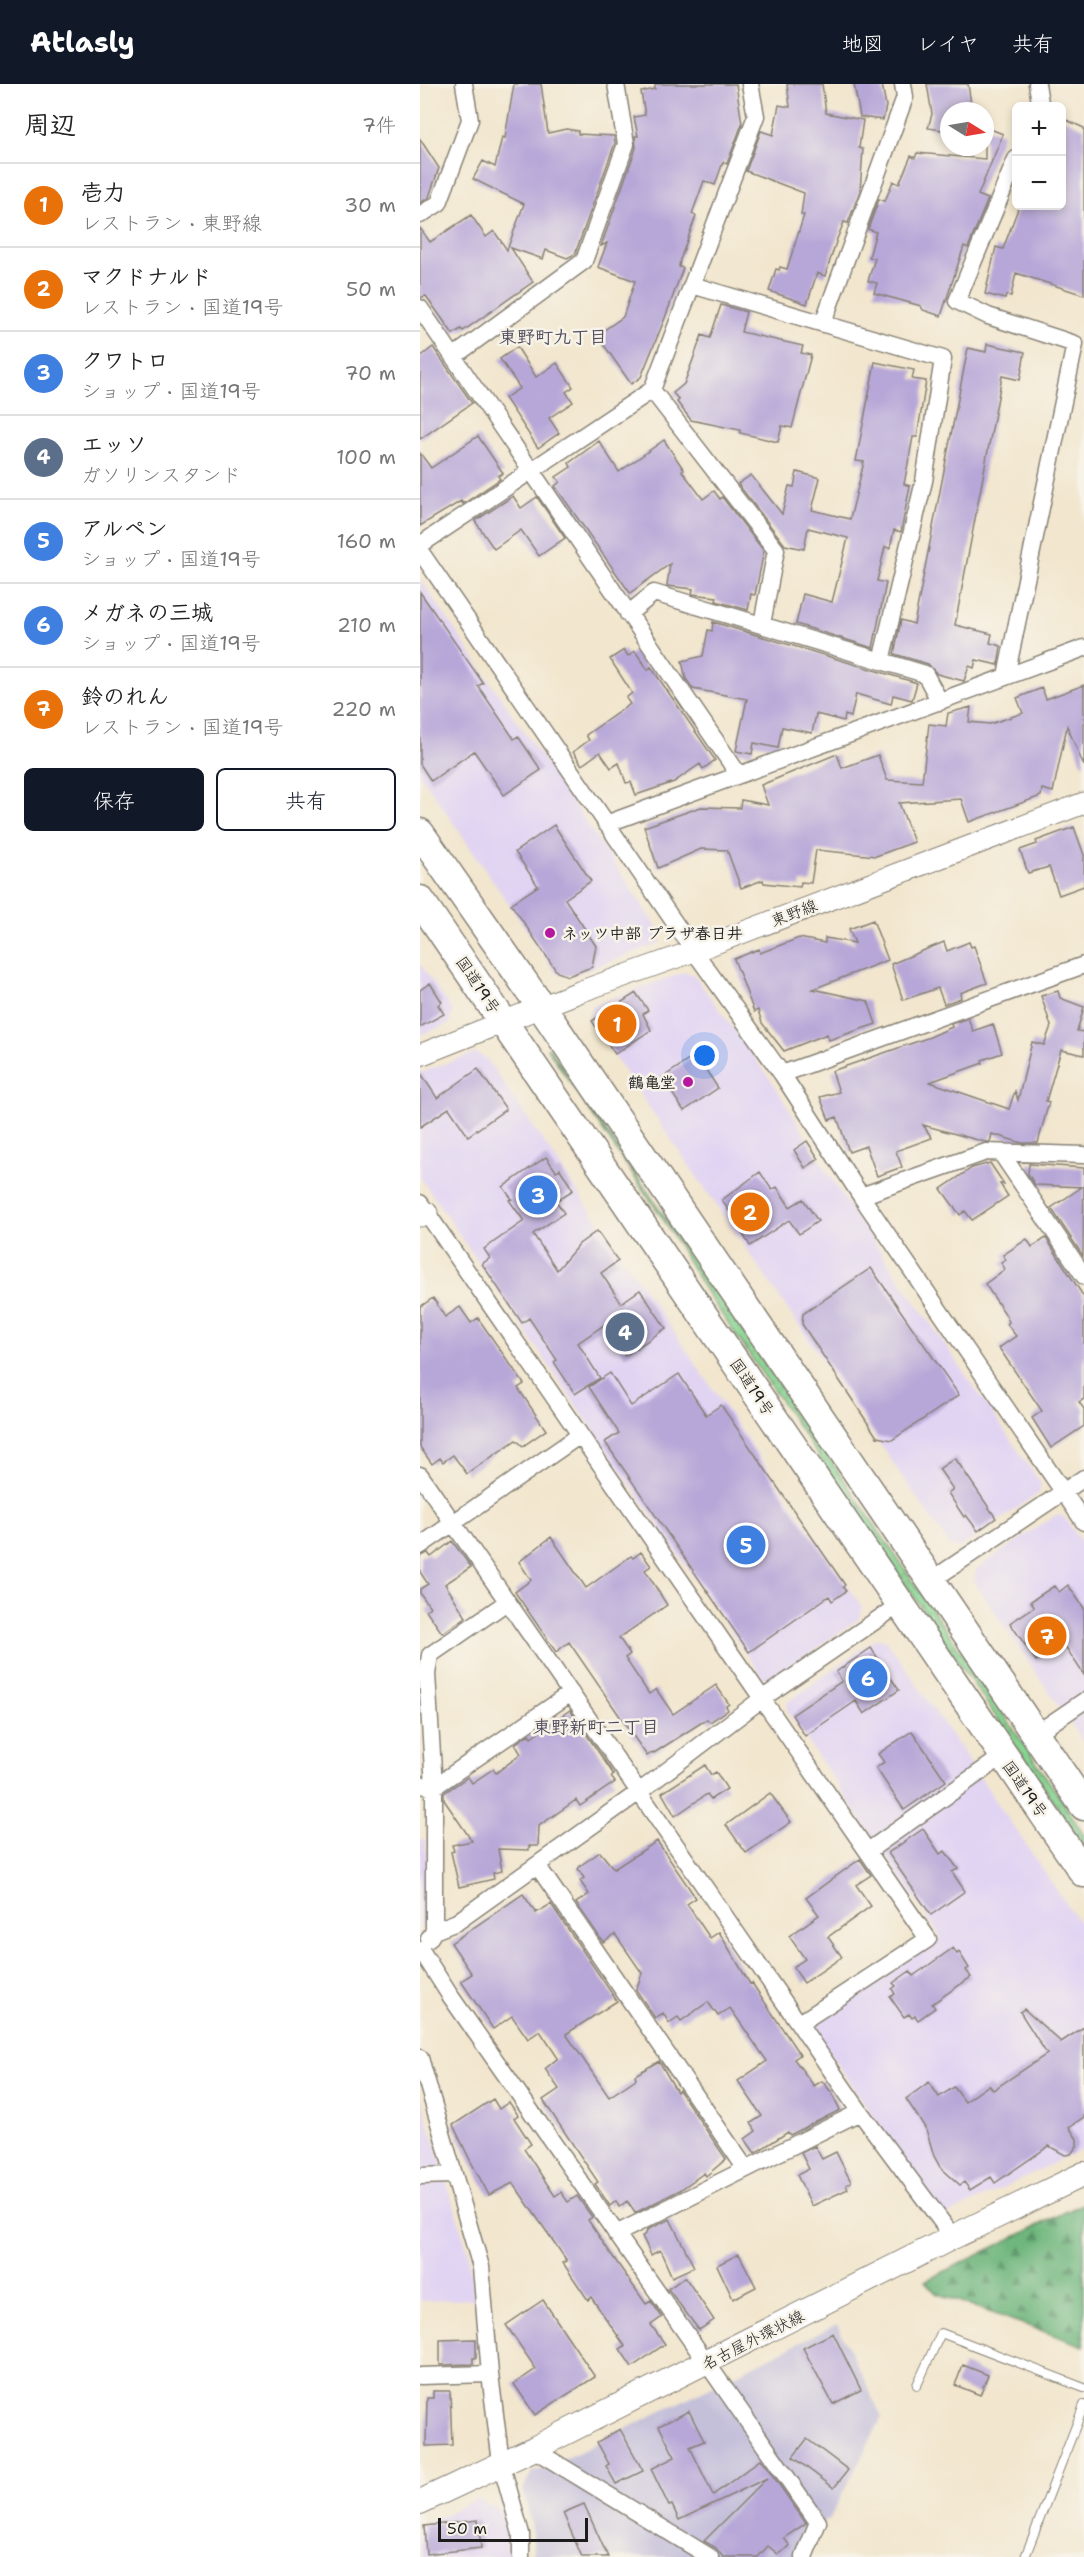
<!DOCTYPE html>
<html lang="ja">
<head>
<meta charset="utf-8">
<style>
	body { margin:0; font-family:"Shantell Sans","Klee One",sans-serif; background:#f2f2f2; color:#222 }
	.controls { position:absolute; right:18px; top:18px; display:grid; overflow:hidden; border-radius:9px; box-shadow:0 3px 9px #0003 }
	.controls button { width:54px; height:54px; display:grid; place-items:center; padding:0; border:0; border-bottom:2px solid #e0e0e0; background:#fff; color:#222; font:30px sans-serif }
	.compass { position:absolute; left:520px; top:18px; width:54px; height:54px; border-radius:50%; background:#fff; box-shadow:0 3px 9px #0003; rotate:101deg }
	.scale { position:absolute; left:18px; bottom:15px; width:150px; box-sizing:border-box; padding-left:6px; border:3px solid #1c1c1c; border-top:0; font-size:16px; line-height:21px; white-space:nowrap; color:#1c1c1c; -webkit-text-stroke:4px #f7f3e8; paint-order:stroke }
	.you { position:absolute; left:285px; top:972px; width:21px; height:21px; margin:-15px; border:4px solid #fff; border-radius:50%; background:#1a73e8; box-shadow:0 0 0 9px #1a73e833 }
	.badge { display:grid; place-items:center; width:39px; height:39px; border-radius:50%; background:#111827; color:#fff; font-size:20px; font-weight:700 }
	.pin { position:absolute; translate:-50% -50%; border:3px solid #fff; box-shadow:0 2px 6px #0006 }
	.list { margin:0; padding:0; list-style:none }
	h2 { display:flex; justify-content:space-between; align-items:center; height:78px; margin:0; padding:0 24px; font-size:26px }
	h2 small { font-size:20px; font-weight:400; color:#767676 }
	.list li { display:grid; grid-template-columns:39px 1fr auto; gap:18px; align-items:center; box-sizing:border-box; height:84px; padding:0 24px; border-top:2px solid #e0e0e0 }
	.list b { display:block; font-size:22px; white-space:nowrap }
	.list p { margin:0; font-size:20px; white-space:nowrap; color:#767676 }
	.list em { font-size:20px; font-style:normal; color:#767676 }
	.actions { display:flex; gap:12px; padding:18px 24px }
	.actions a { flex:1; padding:14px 0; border:2px solid #111827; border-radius:9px; text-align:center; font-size:21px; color:#111827 }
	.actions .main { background:#111827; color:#fff }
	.map { position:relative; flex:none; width:664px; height:2473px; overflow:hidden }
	header { display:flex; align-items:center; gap:36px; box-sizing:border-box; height:84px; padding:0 30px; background:#111827; color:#fff }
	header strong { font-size:28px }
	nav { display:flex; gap:33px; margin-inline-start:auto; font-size:21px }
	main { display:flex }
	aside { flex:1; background:#fff }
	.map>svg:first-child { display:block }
	.built { fill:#e1d4f3 }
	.industrial { fill:#c5c0da }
	.grass { fill:url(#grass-dots); stroke:#527858; stroke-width:1.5 }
	.forest { fill:url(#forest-firs); stroke:#45694c; stroke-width:1.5 }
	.building { fill:#b7a7d8 }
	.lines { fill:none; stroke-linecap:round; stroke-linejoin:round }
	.service-casing { stroke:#878175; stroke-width:10 }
	.minor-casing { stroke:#878175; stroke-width:19 }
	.tertiary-casing { stroke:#878175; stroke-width:23 }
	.secondary-casing { stroke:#878175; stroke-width:26 }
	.trunk-casing { stroke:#878175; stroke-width:31 }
	.service { stroke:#fff; stroke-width:8 }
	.minor { stroke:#fff; stroke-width:16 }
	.tertiary { stroke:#fff; stroke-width:21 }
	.secondary { stroke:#fff; stroke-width:24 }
	.trunk { stroke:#fff; stroke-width:28 }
	.poi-dot { fill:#b5179e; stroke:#f7f3e8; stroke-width:2 }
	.labels { text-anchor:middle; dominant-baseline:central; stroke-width:5; stroke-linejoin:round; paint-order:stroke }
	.street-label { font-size:16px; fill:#1c1c1c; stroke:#f7f3e8 }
	.poi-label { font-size:16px; font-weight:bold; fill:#1c1c1c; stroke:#f7f3e8; text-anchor:start }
	.neighbourhood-label { font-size:18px; font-weight:bold; fill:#524d5e; stroke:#f7f3e8 }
</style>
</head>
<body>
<header>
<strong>Atlasly</strong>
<nav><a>地図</a><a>レイヤ</a><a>共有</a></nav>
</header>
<main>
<aside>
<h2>周辺<small>7件</small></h2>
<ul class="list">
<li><span class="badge" style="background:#e8710a">1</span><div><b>壱力</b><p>レストラン · 東野線</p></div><em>30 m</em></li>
<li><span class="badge" style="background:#e8710a">2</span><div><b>マクドナルド</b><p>レストラン · 国道19号</p></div><em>50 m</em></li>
<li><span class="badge" style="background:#3f7fe0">3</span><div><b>クワトロ</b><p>ショップ · 国道19号</p></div><em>70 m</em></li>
<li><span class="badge" style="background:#5c6f8a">4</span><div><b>エッソ</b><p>ガソリンスタンド</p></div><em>100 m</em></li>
<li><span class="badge" style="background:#3f7fe0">5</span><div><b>アルペン</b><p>ショップ · 国道19号</p></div><em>160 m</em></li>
<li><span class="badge" style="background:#3f7fe0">6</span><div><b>メガネの三城</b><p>ショップ · 国道19号</p></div><em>210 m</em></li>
<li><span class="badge" style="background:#e8710a">7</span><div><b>鈴のれん</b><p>レストラン · 国道19号</p></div><em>220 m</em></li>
</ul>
<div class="actions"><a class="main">保存</a><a>共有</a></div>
</aside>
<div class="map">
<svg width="664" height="2473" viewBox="0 0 664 2473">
	<defs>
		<pattern id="grass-dots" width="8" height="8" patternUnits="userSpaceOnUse" patternTransform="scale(1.5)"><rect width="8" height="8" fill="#88d593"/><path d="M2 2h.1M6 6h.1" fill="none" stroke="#75b67e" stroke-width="1.8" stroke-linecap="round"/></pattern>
		<pattern id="forest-firs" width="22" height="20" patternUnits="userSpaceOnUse" patternTransform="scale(1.5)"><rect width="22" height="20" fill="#6eb67d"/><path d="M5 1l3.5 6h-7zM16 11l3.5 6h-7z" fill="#5a9366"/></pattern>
	</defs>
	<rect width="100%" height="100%" fill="#f7f3e8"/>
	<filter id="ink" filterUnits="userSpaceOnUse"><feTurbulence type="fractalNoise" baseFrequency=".0167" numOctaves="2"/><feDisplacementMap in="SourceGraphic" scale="12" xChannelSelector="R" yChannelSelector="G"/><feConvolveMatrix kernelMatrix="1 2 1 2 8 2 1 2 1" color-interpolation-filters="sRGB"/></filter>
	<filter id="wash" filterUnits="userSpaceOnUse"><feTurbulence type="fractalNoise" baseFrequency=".008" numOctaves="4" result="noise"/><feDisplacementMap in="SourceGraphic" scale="24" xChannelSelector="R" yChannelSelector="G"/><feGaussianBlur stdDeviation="1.35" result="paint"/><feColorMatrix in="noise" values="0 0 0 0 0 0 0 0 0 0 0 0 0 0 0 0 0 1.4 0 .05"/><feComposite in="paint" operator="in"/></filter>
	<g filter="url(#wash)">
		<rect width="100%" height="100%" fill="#f2e6ce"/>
		<path class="built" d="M0,495l242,355 -2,9 -91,33 -13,-3 -136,-199z
			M0,880l33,47 -4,13 -29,11z
			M265,888l9,3 79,108 68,111 200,290 -2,9 -79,55 -10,-2 -362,-528 4,-12z
			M55,969l11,5 376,549 -2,11 -88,62 -9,-2 -343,-501v-104z
			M636,1431l8,2 20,29v197l-110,-161 2,-13z
			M455,1555l12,2 197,289v218l-135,66 -10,-2 -124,-181 2,-9 124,-85 -154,-226 1,-9z
			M0,1754l6,3 1,32 -2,44 -5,15z
			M0,2011l47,154 8,50 -55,2z
			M57,2415l14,7 7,1 15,28 1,22h-94v-31z"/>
		<path class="industrial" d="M417,2240l45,93 -53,103 -22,8 -11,29h-263v-25l-10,-43 9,-17 13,-3z"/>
		<path class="grass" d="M129,963l514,755 21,34v10l-378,-555 -43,-72 -116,-171z"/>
		<path class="forest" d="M664,2119v143l-148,-53 -11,-12z"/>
		<g id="blocks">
			<path class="building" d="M94,0h27l7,49 18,-4 12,2v3l36,2 1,7 -40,111 -8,4 -21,-8 -3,9 -32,-11 22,34 -70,49 -2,-2 -8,5 -27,-38 -6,2v-70l10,14 41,-27 15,22 8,-6 13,19 17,-46 -51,-25 10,-18 12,6 7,-30 3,1z
				M235,0h81l6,40 -15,40 -4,-2 -8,23 -11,-4 -12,33 4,2 -16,44 -1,7 4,1 -18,50 -24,59 -10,7 -34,-49 26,-18 12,-36 -37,-14 9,-24 -6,3 35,-98 -1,-12h3l-4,-19 11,-2 -4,-23 14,-3z
				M367,0h35l4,29 37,7 -4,28 4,1 -3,42 -12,32 -4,-1 -7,17 -12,37 -8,-3 -10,31 -38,-13 7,-22 3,1 1,-3 7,2 17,-54h-3l3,-22 -58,-22 15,-40 12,4 6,-30 11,2z
				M434,0h28l4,22 -3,14 -23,-3z
				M507,0h41l4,27h-23v20l-21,-3 4,-14z
				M642,34l22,10v167l-68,-22 -5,23 -5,-1 -1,4 -20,-5 11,-47 7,2 16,-43h43z
				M565,43l18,7 -25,61 10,4 -20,49 -4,-2 -23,70 -18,-6 -2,-4 -47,-13 3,-10 -9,-2 7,-23 -6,-1 7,-25 -8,-3 11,-30 6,2 8,-20 6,3 12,-28 4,2 2,-5 68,6z
				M0,55l19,29 -10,29 -9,6z
				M301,221l25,7 -5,20 62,14 -2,7 10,2 -19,73 -10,-2 -4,16 -38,-9v-3l-49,-10 -14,-18 2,-2 -6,-7 11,-9 18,-49 8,3z
				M567,260l38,8 -5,28 -18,-4 -47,249 37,9 -2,9 11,3 -3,19 -22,-5 -2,8 -5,-2 -5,15 -27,-7 -9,-10 -34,-10 7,-34 13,4 54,-276 18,4z
				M13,263l39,56 -52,36v-82z
				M97,263l19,30 21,-14 16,24 -7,5 7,10 -24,16 10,15 -21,15 -33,-50 15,-10 -20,-29z
				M455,278l39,8 -2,9 14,2 -9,56h-4l-9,47 6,2 -9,46 -7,-2 -4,18 -5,-1 -8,34 9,2 -13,65 -77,-24 7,-30 29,8 16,-64 -40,-10 -4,21 -19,-4 -47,-61 13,-9 31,39 7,-28 5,1 3,-15 23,6 -8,32 38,9 14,-57 -8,-1z
				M58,352l25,37 -5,3 2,3 -37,25 -2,-3 -41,25v-73l11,15z
				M244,356l20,30 -2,1 21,28 11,-8 6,8 2,-2 42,54 -9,44 -4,-1 -3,16 -32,-9 1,-4 -25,-3 1,-5 -26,-3 3,-22 -40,29 -75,-107 5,-4 -4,-5 15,-10 -2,-4 30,-22 20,31z
				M93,412l8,12 16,-11 28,41 -26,18 -18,-26 -27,19 -19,-28z
				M0,508l63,91 -5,3 36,53 4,-3 23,34 -37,25 -30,-44 -43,30 -11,-17z
				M293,538l204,61 -5,17 -19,-5 -2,9 -35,-10 -5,23 -6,-2 -1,6 -28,-7 -4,19 -30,-6 -4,21 -24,-5 -2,11 -16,-3 11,-52 -54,-10 -7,-10 -4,-18 21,-5 5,-26 4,1z
				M204,566l4,6 7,-5 13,19 3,-3 64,93 -12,9 -3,-5 -26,18 -38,13 -5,-13 -5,1 -7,-20 -8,5 -11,-16 -18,13 -9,-13 16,-12 -3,-5 44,-31 -4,-6 6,-5 -22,-34z
				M664,601v81l-17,-40 -14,66 -11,-3 -1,7 -72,26 -8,-23 -62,4 15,39 -38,14 -60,-6 -5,33 -10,-1 -1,5 -36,-4 -1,-3 -22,8 -14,-38 -26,-1 -43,19 -14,-41 57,-20 39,1 1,-8 27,5 -7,-20 76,-31 5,14 36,-13 9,25 35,2 7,-58 17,2 2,-13 23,-6 -2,15 21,2 33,-11 -6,-15 25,-10 4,11z
				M134,741l37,56 -26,18 31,47 -4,21 -24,9 -11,-4 -46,-68 27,-18 -23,-34z
				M654,743l10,28v31l-25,9 -10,-28 -21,6 -8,-23 17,-6 -1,-3z
				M453,836l15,40 -75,29 55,12 8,23 -47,16 -2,-6 -43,17 -22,-28 -4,-13 -4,2 -20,-53 25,-10 1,4 39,-15 26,5v-5l30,5 -6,-14z
				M524,858l3,9 22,-9 2,5 3,-1 13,37 -27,10 1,5 -17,6 -6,-16 -35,12 -12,-36z
				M10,899l12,19 -4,3 6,9 -24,13v-37z
				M638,907l2,7 24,9 -7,24 7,1v23l-23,-5 -15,51 3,1 -11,41h-16l-30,-9 -2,8h-5l-62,-17 9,13 -36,13 6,16 -25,9 -11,-30 -17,6 -12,-35 -8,3 -9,-23 19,-5 -7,-21 98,-34 22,-10 -1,-3 17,-6 5,13 20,-7 9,29 -20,7 1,3 -53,19 79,27 6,-18 3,9 14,-58 12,3 7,-19 -10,-30z
				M216,909l12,17 -5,4 8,16 -36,24 -23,-33z
				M276,971l22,33 -34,23 -22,-33z
				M58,985l28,40 -38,27 -19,-28 -29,19v-55l17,26z
				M387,1057l12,18 -14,9 -11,-18z
				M126,1073l10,14 4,-2 13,21 -17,11 8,12 -31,21 24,36 22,-26 18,-13 21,30 -17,12 20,30 19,-13 26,38 -41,28 -21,-31 -26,18 22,35 -25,16 -21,-32 3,-2 -28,-42 -7,5 -40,-59 8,-6 -6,-9 40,-28 -15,-21 3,-1 -9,-12z
				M570,1079l14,21h-4l8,12 -36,24 -7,-9 -5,4 -19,-26 31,-21z
				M609,1080l55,4 -1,88 -32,-48 31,-21 -47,-2 -7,-11z
				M340,1088l12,18 5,-3 13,20 13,-8 15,22 -19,13 -10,-14 -39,26 -28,-46z
				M626,1154l38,59v102l-5,3 5,7v17l-33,22 -19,-30 10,-7 -43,-63 17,-12 -9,-12 2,-2 -3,-7 -21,-31 20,-15 -4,-6 5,-3 -3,-5 24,-16 5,8z
				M451,1184l88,127 -67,45 -15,-3 -75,-113 1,-10z
				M13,1214l12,19 15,-10 11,16 7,-5 46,66 -6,4 28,42 -23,16 -7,-6 -49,34 -14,-19 -10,7 -3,-4 -8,6 -12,-17v-140z
				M190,1289l21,33 48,-32 27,41 15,-10 124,180 -2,2 3,4 -14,10 -3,-5 -80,56 -144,-210 14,-9 -30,-46z
				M535,1374l41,60 -18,13 -12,-16 -2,2 -16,-24 5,-4 -14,-20z
				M131,1453l35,51 45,-32 2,2 8,-6 10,14 -6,4 22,35 -48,33 11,16 -5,4 24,36 7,-5 17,25 43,-29 13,19 -3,2 2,4 -18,12 -3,-3 -53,34 -1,-1 -6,4 -78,-114 -13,10 -41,-60 16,-12 -12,-18z
				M32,1457l19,26 -26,17 21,33 -24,16 -16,-23 4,-3 -10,-14v-4l8,-5 -8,-12v-16l8,-3 3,4z
				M648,1501l16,23v67l-21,-32 -27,18 -26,-38 24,-16 -3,-6 23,-15 5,6z
				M451,1564l28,42 -35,24 -8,-13 -51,35 -13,-21 50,-34 -6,-9z
				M150,1626l44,65 -3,2 4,5 -35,24 -4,-6 -37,26 -1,20h-9v4l-31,-1 4,22 -9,2 1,6 -35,8 -8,-35 3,-1 -2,-6 20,-4 -28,-41v-7l24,-16 4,6 21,-14 3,4 25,-19 -6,-10 14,-10 2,3z
				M492,1647l34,50 -42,29 -28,-42 8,-6 -6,-8z
				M285,1681l6,10 5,-3 11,17 -16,10 -4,-5 -32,22 -13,-23z
				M350,1709l21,29 -45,31 -20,-28z
				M503,1745l17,25 5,-3 13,18 -6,3 13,19 -34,24 -43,-62z
				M237,1757l39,57 -9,6 23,34 9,-6 31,52 2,-1 48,72 -6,4 20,27 8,-5 10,12 8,17 -50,25 -2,-3 -33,21 -10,-14 11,-8 -5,-8 11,-7 -24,-35 29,-20 -37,-53 -12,8 -10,-14 -27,19 -3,-4 -9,6 -6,-10 -8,5 -19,-28 6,-17 -27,-39 -12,8 -27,-39 13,-9 -9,-13 4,-3 -6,-9 3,-4 19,-13 14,17z
				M440,1775l11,16 -15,10 15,21 -43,31 14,20 -38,26 -11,-16 12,-8 -16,-23 30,-21 -13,-17z
				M103,1810l13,19 15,-9 66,97 -51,33 43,63 27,-18 -1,-4 24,-14 18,31 2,-2 47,69 -20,17 -2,-3 -24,17 -45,23 -8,-12 -8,6 -3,-6 -6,5 -15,-22 3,-2 -55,-82 16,-11 -14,-20 13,-11 -18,-27 -12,8 -16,-23 -19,13 -32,-48 11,-7 -21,-31z
				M533,1864l4,6 2,-2 10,16 -3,2 5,7 -39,27 3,4 -17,12 -3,-4 -3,2 -3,-4 -5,3 -14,-20 5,-3 -3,-5 4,-3 -3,-3 17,-12 3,5z
				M604,1925l37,33 23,-15v90l-15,10 8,12v7l-6,8 -6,1 -16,-9 -54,37 -4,-6 -21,13 -6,-8 -4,3 -20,-18 -6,-11 -8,-27 -20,-30 23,-17 10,15 15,-10 11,15 24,-17 4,5 54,-36 -27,-42z
				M73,2015l6,10 10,-7 9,13 -4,3 17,26 -7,5 31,47 6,-4 7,10 9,-6 15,21 -4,3 23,34 35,50 5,-3 11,16 -11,8 14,19 -33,23 -12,-18 5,-3 -34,-49 -3,3 -25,-37 4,-2 -54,-78 -24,12 -19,-35 -17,-35z
				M395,2062l7,13 14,-7 15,30 -5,3 2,4 -36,17 -15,-31 12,-6 -8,-16z
				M250,2135l24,48 -22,10 -12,-27 -9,5 -9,-19 4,-2 1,-4z
				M319,2170l17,33 -23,12 -16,-34z
				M265,2193l29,43 -15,10 -31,-41z
				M123,2216l52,77 -60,38 -21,-31 22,-15 -30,-44z
				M413,2249l28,57 -28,14 -30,-56z
				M56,2255v19h-3v6l-33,1v-25z
				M543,2281l25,10 -8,20 -25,-10z
				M13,2307h17l2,54 -26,1 1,-48h6z
				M269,2327l15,30 -14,6 23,48 48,-36 45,64 -22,15 6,8 -12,8 -10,-8 -10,11h-35l-7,-9 -12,-7 63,-63 -88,42 -7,-15 -3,1 -18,-37 24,-12 -16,-31z
				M200,2345l23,42 -27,13 -10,-18 3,-2 -12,-22z
				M387,2355l41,31 -14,18 -41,-31z
				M164,2420l24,53h-26l-19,-44z
				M58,2436l3,28 -55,6 -2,-28z"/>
		</g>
	</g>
	<g filter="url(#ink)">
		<use href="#blocks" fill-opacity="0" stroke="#878175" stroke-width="1.5"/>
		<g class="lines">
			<defs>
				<path id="service" d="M497,2301l24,-52 143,55
					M605,2473l59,-152"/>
				<path id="minor" d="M617,0l3,18 -2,4
					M0,131l19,-12 31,-83 -6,-36
					M272,201l251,74 -19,122 -43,180
					M0,224l319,467
					M403,239l82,-226 -2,-13
					M33,273l131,-96 42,-117 -10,-60
					M232,306l124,160 -14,74
					M0,461l232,-155 104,-274 -6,-32
					M0,467l274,400 88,123 79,122 223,326
					M208,530l26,-21 271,81 15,28
					M586,592l69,-332 -87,-28 -31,-15 59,-142
					M186,740l478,-176
					M362,990l302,-109
					M581,1069l83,123
					M441,1112l125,-44 98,3
					M0,1119l508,736 -128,84
					M0,1391l440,637 93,125
					M0,1462l160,-111
					M512,1496l152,-102
					M0,1589l7,1 3,-19 77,-53
					M7,1590l7,113v144l-5,8
					M614,1651l50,-34
					M0,1701l14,2 137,-94
					M448,1767l135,-95
					M117,1781l209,304
					M14,1847l23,-9 182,-130 124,-94 137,-94
					M1,1866l28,44 369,528 -14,35
					M0,1974l61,209 9,107 11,89 20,71v23
					M0,2092l32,-1
					M196,2150l244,-122
					M0,2292l70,-2
					M113,2365l177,108"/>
				<path id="tertiary" d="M0,971l159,-63 115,-41 390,-148
					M0,1132l7,-3"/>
				<path id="secondary" d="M0,2418l113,-53 420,-212 131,-63"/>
				<path id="trunk" d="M0,749l122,175 542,798
					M0,816l664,973"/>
			</defs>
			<use href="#service" class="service-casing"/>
			<use href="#minor" class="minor-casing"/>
			<use href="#tertiary" class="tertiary-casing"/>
			<use href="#secondary" class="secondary-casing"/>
			<use href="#trunk" class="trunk-casing"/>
			<use href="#service" class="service"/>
			<use href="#minor" class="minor"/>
			<use href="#tertiary" class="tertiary"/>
			<use href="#secondary" class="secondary"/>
			<use href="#trunk" class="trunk"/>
		</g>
	</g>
	<g class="poi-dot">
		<circle cx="130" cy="849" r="6"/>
		<circle cx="268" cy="998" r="6"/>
	</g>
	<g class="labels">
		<g class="street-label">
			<text transform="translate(374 829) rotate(-21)">東野線</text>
			<text transform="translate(58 901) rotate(56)">国道19号</text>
			<text transform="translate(332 1303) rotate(56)">国道19号</text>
			<text transform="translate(605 1705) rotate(55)">国道19号</text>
			<text transform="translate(333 2256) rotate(-27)">名古屋外環状線</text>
		</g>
		<g class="poi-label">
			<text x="142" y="849">ネッツ中部 プラザ春日井</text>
			<text x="256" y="998" text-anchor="end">鶴亀堂</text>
		</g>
		<g class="neighbourhood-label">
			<text x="133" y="253">東野町九丁目</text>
			<text x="176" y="1643">東野新町二丁目</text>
		</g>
	</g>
</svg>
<div class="controls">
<button>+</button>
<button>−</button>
</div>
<svg class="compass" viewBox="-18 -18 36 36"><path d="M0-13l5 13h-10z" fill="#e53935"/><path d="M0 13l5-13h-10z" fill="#767676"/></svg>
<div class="scale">50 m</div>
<div class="you"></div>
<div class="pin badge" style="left:197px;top:940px;background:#e8710a">1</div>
<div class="pin badge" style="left:330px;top:1128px;background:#e8710a">2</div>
<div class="pin badge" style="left:118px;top:1111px;background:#3f7fe0">3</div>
<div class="pin badge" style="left:205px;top:1248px;background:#5c6f8a">4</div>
<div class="pin badge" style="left:326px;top:1461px;background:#3f7fe0">5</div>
<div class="pin badge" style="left:448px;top:1594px;background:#3f7fe0">6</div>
<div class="pin badge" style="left:627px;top:1552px;background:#e8710a">7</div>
</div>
</main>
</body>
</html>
